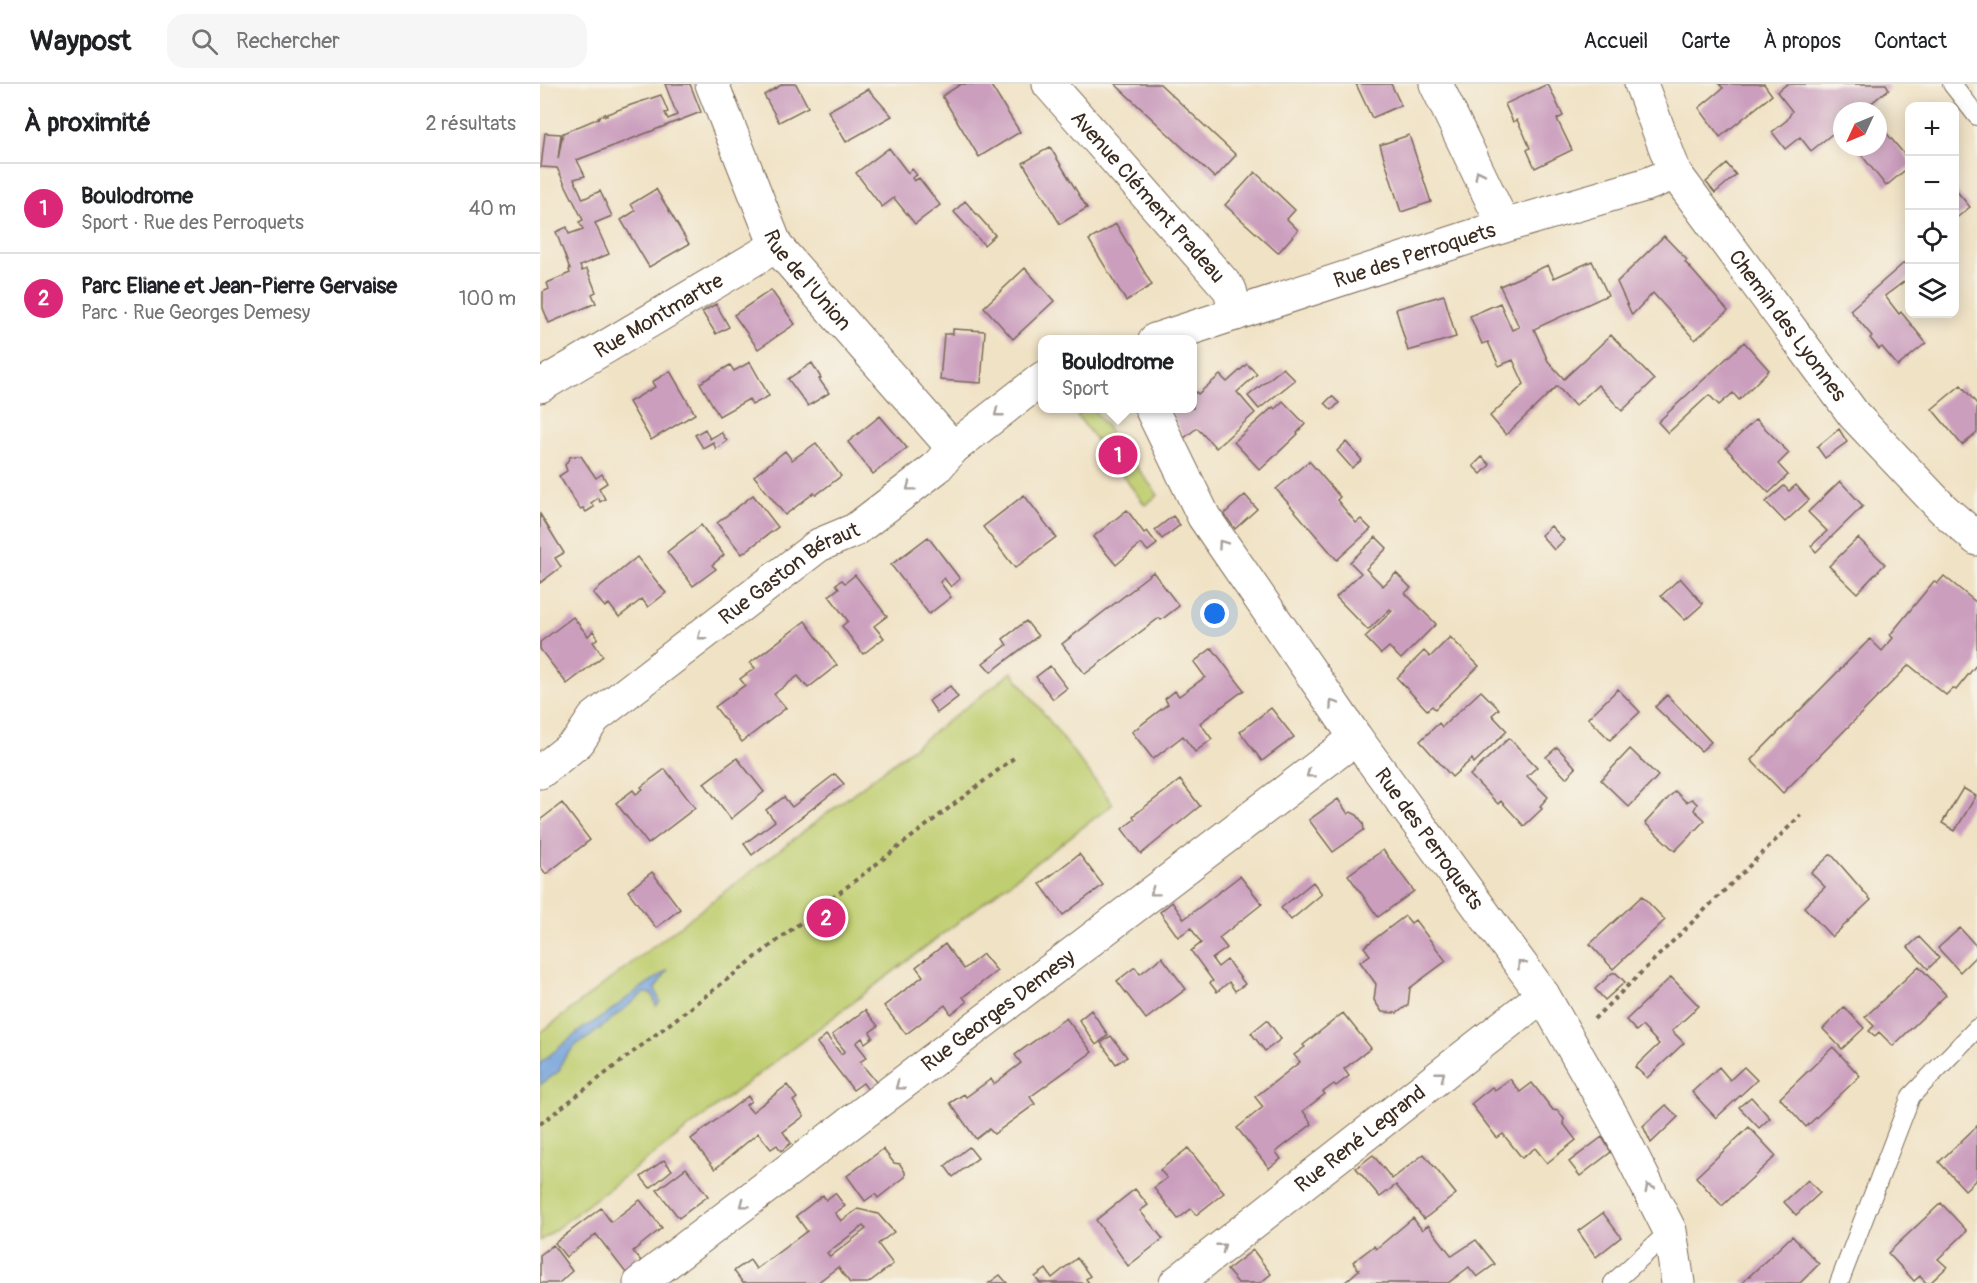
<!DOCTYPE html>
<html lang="fr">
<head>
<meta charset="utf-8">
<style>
	body { margin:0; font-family:Pangolin,sans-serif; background:#f6f6f6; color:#202124 }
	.controls { position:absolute; right:18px; top:18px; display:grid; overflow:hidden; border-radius:12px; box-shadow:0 3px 15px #0003 }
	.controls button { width:54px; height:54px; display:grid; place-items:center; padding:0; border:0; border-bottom:2px solid #e0e0e0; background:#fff; color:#202124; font:30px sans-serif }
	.compass { position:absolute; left:1293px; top:18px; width:54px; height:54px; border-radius:50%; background:#fff; box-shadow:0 3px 15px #0003; rotate:226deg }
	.you { position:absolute; left:675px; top:530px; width:21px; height:21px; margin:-15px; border:4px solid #fff; border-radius:50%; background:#1a73e8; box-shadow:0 0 0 9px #1a73e833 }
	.badge { display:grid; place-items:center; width:39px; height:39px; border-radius:50%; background:#db2777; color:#fff; font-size:20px; font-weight:700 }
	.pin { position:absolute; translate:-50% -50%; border:3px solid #fff; box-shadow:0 2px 6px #0006 }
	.popup { position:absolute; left:498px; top:251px; width:159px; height:78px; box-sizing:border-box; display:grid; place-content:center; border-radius:12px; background:#fff; filter:drop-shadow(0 2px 4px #0005); font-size:20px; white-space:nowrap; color:#757577 }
	.popup b { font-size:22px; color:#202124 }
	.popup::after { content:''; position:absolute; left:50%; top:100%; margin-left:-12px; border:12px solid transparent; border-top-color:#fff }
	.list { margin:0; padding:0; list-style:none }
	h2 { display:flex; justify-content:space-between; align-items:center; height:78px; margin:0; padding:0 24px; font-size:26px }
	h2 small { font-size:20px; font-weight:400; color:#757577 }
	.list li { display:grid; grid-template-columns:39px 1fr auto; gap:18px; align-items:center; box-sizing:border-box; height:90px; padding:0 24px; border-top:2px solid #e0e0e0 }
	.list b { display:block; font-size:22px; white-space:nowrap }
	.list p { margin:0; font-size:20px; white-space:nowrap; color:#757577 }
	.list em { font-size:20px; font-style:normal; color:#757577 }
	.icon { flex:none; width:33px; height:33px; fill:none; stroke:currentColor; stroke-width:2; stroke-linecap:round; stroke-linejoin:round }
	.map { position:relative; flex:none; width:1437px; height:1199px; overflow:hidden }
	header { display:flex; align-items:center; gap:36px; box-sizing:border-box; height:84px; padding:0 30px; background:#fff; border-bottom:2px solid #e0e0e0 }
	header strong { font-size:28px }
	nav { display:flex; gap:33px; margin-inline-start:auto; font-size:21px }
	.search { width:420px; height:54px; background:#f6f6f6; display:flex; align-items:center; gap:15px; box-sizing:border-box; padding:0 21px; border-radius:18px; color:#757577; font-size:22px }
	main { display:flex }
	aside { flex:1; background:#fff }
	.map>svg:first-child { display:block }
	.green { fill:#bfce70; stroke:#7d7c47; stroke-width:1.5 }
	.water { fill:#71a0da; stroke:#56657c; stroke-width:1.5 }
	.building { fill:#cb9ebe; fill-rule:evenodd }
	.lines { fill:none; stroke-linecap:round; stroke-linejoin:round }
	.service-casing { stroke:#7a6a58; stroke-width:20 }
	.minor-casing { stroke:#7a6a58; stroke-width:35 }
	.path { stroke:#7a6a58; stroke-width:4; stroke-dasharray:4.5 4.5; stroke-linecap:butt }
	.service { stroke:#fff; stroke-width:18 }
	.minor { stroke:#fff; stroke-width:33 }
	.oneway { stroke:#a79f9a }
	.labels { text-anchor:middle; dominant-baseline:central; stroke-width:4.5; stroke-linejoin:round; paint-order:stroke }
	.street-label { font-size:21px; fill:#3b2a1e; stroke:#f7f3e8 }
</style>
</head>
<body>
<header>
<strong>Waypost</strong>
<div class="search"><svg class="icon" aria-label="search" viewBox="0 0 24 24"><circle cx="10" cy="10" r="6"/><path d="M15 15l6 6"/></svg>Rechercher</div>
<nav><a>Accueil</a><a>Carte</a><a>À propos</a><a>Contact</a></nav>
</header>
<main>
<aside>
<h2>À proximité<small>2 résultats</small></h2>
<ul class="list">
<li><span class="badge">1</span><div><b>Boulodrome</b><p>Sport · Rue des Perroquets</p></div><em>40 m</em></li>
<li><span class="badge">2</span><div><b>Parc Eliane et Jean-Pierre Gervaise</b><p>Parc · Rue Georges Demesy</p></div><em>100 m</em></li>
</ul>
</aside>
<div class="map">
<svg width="1437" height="1199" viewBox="0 0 1437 1199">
	<rect width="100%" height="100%" fill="#f7f3e8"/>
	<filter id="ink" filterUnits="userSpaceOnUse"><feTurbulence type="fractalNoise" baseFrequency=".0167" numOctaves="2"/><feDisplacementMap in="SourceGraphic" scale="12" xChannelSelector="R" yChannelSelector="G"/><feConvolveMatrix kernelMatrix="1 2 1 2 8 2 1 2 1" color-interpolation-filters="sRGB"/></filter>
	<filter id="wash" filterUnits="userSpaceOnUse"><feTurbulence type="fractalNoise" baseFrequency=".008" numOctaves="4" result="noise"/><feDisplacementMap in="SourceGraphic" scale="24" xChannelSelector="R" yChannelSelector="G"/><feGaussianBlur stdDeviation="1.35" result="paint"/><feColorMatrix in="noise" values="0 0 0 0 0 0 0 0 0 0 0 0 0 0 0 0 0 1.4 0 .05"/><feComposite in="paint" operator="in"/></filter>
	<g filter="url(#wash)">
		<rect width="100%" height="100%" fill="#f0e2c5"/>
		<path class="green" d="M545,324l8,1 65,86 -13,10 -68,-90z
			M472,588l101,132 -573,437v-208z"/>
		<path class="water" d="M128,886l-13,18 5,14 -4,4 -4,-12 -8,-1 -56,45 -11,6 -14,16 -4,11 -19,14v-22l43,-35 19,-11 40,-30z"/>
		<g id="blocks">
			<path class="building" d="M125,0h25l11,28 -124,48 8,16 -11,3 9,20 17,-8 12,25 -17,7 14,31 -29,12 2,5 5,-2 9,23 -4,2 4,9 -47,20 -6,-15v-16l6,-3 -2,-6 23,-10 -1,-3 1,-1 -14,-37 11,-5 2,7 14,-5 -4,-7 4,-2 -26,-52 -16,-1 4,-34 16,1 -3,25 5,-26 36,-15 -1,-1 7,-3v2h2v-2l24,-9 30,-10 7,17 -3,1 3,6 9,-4z
				M243,0h13l12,23 -29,15 -15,-27z
				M421,0h29l30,48 -41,25 -37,-61z
				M575,0h45l76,71 -21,23z
				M816,0h35l10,21 -29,13z
				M1008,0l15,32 -6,3 15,31 -37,18 -8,-18 3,-2 -6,-14 -7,-14 -4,2 -8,-18z
				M1179,0h45l8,11 -52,42 -21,-29 24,-20z
				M1247,0h99l3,5 -28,22h-19v15l-31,25 -11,-14 -15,12 -13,-17 15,-12 5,-9 -15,-19z
				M328,5l24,27 -46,26 -18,-31z
				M1338,39l32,38v5l-24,20 -31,-39h23z
				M869,51l22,67 -30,10 -21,-67z
				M510,63l37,61 -27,16 -37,-61z
				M349,64l19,25 4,-4 5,6 -5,3 2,3 5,-3 21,27 -25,19 -21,-26 -12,9 -26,-34z
				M1187,80l9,11 -21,18 -9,-11z
				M715,88l40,38 -8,9 11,11 -20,23 -53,-48z
				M1414,104l16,19 -16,13z
				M116,105l33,55 -40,23 -28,-47 14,-9 -4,-7z
				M425,117l30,34 -11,10 -30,-33z
				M576,140l36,61 -26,16 -37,-61z
				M1124,152l23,24 -2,2 43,49 -33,29 -42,-47 -21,22 -15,-33z
				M1052,177l16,34 -74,34 14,32 16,18 47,-44 43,45 -32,31 -24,-26 -23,21 -18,-20 -51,49 -16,-19 34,-32 -11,-24 -14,6 -11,-24 -6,2 -12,-28 30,-13 12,27 7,-3 -19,-41 48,-21 6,13z
				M1365,178l5,7v8l-25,19 14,18 2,-2 25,31 -28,23 -16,-19 -3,2 -9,-11 2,-2 -22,-26z
				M485,184l29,33 -41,38 -29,-32z
				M231,206l24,34 -37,25 -24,-34z
				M904,211l12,42 -48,14 -12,-42z
				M176,220l13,23 -13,7 -14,-22z
				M413,245l32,2 -4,52 -41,-3 4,-46h9z
				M1204,258l25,28 -30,30 -6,-7 -14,12 -10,-10 -41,38 -10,-11z
				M210,278l19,34 -17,9 -3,-6 -30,17 -19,-33 30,-18 4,6z
				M272,279l9,15 -2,1 10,14 -21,13 -20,-27z
				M707,280l10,10 -20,18 18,21 -39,35 -19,-20 -13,10 -15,-30h24v-13l3,-3 2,2 22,-19 7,7z
				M743,284l12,12 -36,29 -11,-13z
				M130,287l25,43 -44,26 -22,-38 26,-15 -3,-5z
				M1421,301l16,19v29l-15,12 -30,-36z
				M792,312l7,7 -7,7 -7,-7z
				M743,317l22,23 -8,9 1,1 -38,36 -26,-28 39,-35 2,2z
				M340,332l27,32 -34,26 -25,-32z
				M1216,335l33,34 -11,11 10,11 -19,18 -43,-45z
				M165,345l5,10 11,-7 6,9 -11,8 -3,-7 -10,6 -8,-13z
				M1299,345l8,13 -22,16 -8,-11z
				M806,358l16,18 -10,8 -15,-17z
				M276,359l25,33 -25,19 -2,-2 -29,22 -31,-39 31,-25 7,9z
				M35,372h6l15,22 6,-4 5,9 -8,5 6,11 -5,3 -2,-4 -7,5 3,4 -8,5 -3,-4 -3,1 -21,-33 8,-5 -2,-6 5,-8z
				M942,373l8,8 -9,9 -8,-8z
				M769,377l31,36 -3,3 19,23 5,-4 10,10 -34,31 -61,-71z
				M1300,397l23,25 -47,46 -5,-6 16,-15 -19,-19z
				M1256,401l13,15 -24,22 -19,-20 18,-16 5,5z
				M213,411l25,32 -36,27 -25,-31z
				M484,411l32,42 -41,31 -32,-41z
				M705,411l12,14 -22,20 -11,-15z
				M587,426l17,23 3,-2 10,13 -9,7 -7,-7 -25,21 -23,-28z
				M0,430l24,39 -9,5 6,9 -21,16z
				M633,432l7,9 -18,14 -7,-9z
				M161,441l23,30 -12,10 4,4 -23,17 -26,-34z
				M1011,442l13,14 -10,10 -13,-15z
				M388,453l32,42 -9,8 -7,-9 -4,4 11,15 -22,17 -38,-49z
				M836,453l11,11 -21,21 17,17 13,-13 15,15 -6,5 31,31 -35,35 -12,-12 -8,7 -16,-17 27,-26 -2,-2 -22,21 -32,-33 25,-24 -11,-11z
				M1318,454l27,26 -28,29 -28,-27z
				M97,473l29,36 -18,14 -6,-8 -23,18 -10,-13 -4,3 -12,-14z
				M613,488l26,34 -18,14 -2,-2 -74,56 -23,-30 74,-57 -1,-1z
				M315,491l32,41 -13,10 10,12 -21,16 -21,-28 6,-5 -19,-25 10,-8 -3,-4 6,-4 3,3z
				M1404,492l33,27v61l-21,26 -3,-2 -7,7 -37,-30 -126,128 -32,-33 119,-121 12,12 11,-13 -3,-3 44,-54 3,3z
				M1140,494l23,26 -18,16 -24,-24z
				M33,533l15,19 5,-5 5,7 -5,4 10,14 -36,28 -27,-35v-7z
				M265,537l32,44 -29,23 -10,-12 -24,18 12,14 -44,34 -27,-35 30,-22 -5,-6 15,-11 -5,-5z
				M486,537l12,15 -47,36 -8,-9 24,-18 -4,-6z
				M910,553l29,29 -44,43 -3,-3 -5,4 -30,-32 27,-27 6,6z
				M672,564l32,42 -44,33 12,16 -17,13 -12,-16 -30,23 -21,-27 36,-28 -3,-5 10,-8 4,5 26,-19 -11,-15z
				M510,582l17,22 -14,11 -17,-22z
				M410,602l8,11 -21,16 -8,-12z
				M1078,605l22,23 -30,28 -22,-22z
				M941,607l18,18 -7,6 15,16 -33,32 -2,-4 -20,18 -32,-36 19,-18 3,4z
				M1127,611l44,47 -10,9 -46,-44z
				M731,624l23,29 -32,24 -22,-29z
				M969,654l28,29 -10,9 21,21 -8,9 2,3 -18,17 -23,-25 -3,3 -28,-29z
				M1017,663l19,21 -10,10 -20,-21z
				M1090,665l28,27 -29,31 -28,-27z
				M197,674l27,34 -33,27 -27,-36z
				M125,685l30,39 -47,36 -32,-41 17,-13 3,4 7,-5 -2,-2z
				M295,690l9,10 -92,71 -8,-11 31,-23 -9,-11 18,-13 8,10z
				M640,696l20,26 -59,48 -19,-25 13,-10 -2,-3z
				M1423,704l13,8 -21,35 -13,-8z
				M1135,707l11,11 6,-3 5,5 -3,6 11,10 -30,31 -30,-28z
				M798,715l10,15 3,-2 6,3 6,8 1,7 -31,22 -24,-32z
				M22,719l28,37 -44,34 -6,-8v-46z
				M843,766l31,41 -36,26 -30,-42z
				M539,770l24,31 -40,30 -23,-31z
				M1291,770l40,46 -39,37 -28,-30 21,-20 -14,-14z
				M112,788l28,37 -24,19 -28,-37z
				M700,792l22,28 -43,34 8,10 -15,11 6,8 9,-7 18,24 -10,7 -6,-9 -12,10 -7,-9 3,-2 -22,-30 10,-8 -10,-15 -13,9 -18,-25 12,-10 12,17z
				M773,798l9,12 -31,26 -10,-12z
				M1102,812l23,24 -52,49 -23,-25z
				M865,832l6,7 4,-3 31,41 -36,27 -2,17 -11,8 -15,-1 -8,-12 2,-16 -16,-22 10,-7 -6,-8z
				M1420,844l17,19v8l-17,17 -22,-24z
				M1379,853l20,21 -11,11 -20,-22z
				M405,860l19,25 19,-15 14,17 -34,26 4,5 -16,12 -6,-9 -39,29 -22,-28 39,-30 -7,-9z
				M622,873l24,32 -40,30 -29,-38 18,-14 5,7z
				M1379,882l27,29 -53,51 -14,-14 -4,4 -6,-5 5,-5 -9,-9z
				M1072,889h4l9,9 -20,18 -10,-11z
				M1131,893l28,29 -27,25 12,12 -37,35 -12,-11 24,-23 -17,-18 -6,5 -10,-11z
				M1304,923l20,21 -22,21 -19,-20z
				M325,926l13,16 -8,6 3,5 -8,6 -3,-5 -6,5 11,14 -7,5 17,21 -9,7 -5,-7 -10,7 -36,-47 9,-8 15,19 4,-3 -13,-16z
				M551,926l17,25 -12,10 -17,-25z
				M803,929l28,35 -27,21 5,7 -13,10 -2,-2 -11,8 2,2 -22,17 9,13 -36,28 5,7 -12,9 -32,-40 26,-21 -8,-10 45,-35 -6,-7 11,-8 -2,-2z
				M526,934l26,34 -62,45 5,7 -41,30 -5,-5 -13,10 -26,-36 14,-9 2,3 25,-18 3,5 27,-21 -6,-8z
				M727,936l14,19 -16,12 -14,-18z
				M571,952l16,21 -11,7 -15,-21z
				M1293,963l27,29 -54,51 -26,-29z
				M1179,983l11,13 14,-13 13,13 -41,38 -24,-26z
				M970,995l10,13 12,-9 21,27 5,1 6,8 -1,4 13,17 -29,23 -12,-15 -13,10 -19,-24 -6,4 -26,-34 21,-17 3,3z
				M247,1001l10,13 -4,3 11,15 -21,16 8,11 -10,8 -4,-6 -6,4 -13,-16 -43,36 -24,-30 57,-43 3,5 -5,4 6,7z
				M1211,1013l19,21 -11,10 -20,-21z
				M1126,1021l12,12 -27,26 -8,-17z
				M1437,1042v53l-12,11 -26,-28z
				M1209,1043l27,29 -54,50 -26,-29z
				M1062,1053l9,15 -31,24 -11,-14z
				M429,1063l9,11 -25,19 -8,-11z
				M648,1064l36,45 -28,22 -5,-6 -13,10 -24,-31 13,-10 -7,-8z
				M343,1065l11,14 6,1 5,8v5l-27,21 -3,-4 -10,7 -18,-25z
				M884,1070l32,40 -32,25 -28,-34 -16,12 -24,-29 17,-13 19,24z
				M124,1076l8,10 -22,18 -9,-11z
				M146,1084l22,28 -29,22 -22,-28z
				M1268,1096l12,13 -24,22 -12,-13z
				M595,1105l13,16 -8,6 23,28 -35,27 -32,-46z
				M295,1109l10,13 -10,7 6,8 17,-12 20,5 16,18 -16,12 15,20 -25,19h-18l-12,-16 -21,16h-74l-9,-12 16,-11 6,9 51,-38 -11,-15 27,-21 3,5zM323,1142l3,3 -36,28 -3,-4z
				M100,1116l22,28 -29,23 8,10 -15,12 -30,-39 -30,23 -11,-14 46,-35 10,14z
				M1401,1119l26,28 -29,28 9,8 -17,16h-4l-6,-7 -6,5 -26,-28z
				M1063,1129l18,24 -25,20 -18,-26z
				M873,1134l9,12 6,-5 24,31 24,-16 19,24 -18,13 -8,-10 -21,16h-104l15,-13 -6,-8 21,-16 2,3z
				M1252,1152l27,28 -19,19h-58z
				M13,1161l19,26 -13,12h-19v-28z
				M713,1166l18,24 -11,9h-22l-11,-13z
				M537,1174l13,18 -4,3 3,4h-49l-5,-6 11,-8 6,9z
				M460,1191l7,8h-18z"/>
		</g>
	</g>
	<g filter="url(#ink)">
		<use href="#blocks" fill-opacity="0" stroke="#7a6a58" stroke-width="1.5"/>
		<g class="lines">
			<defs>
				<path id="service" d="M1412,0l25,32
					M1073,1199l57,-52
					M1299,1199l72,-187 66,-68"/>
				<g id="minor">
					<path id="s1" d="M172,0l64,162 177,202"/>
					<path id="s2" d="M509,0l181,206 6,24"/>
					<path d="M896,0l68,142"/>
					<path id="s3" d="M1101,0l34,89 179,242 89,94 34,30"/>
					<path id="s4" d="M615,256l349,-114 144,-42 27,-11"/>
					<path id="s5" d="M0,302l236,-140"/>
					<path id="s6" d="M611,324l53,109 152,221 187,257 70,123 57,113 8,52"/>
					<path id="s7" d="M0,688l38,-30 16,-24 225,-173 36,-15 81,-62 17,-20 90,-70"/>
					<path id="s8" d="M100,1199l716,-545"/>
					<path id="s9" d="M636,1199l367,-288"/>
				</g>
			</defs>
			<use href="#service" class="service-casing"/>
			<use href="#minor" class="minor-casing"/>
			<path class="path" d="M1054,935l207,-204
				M0,1040l475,-367"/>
			<use href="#service" class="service"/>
			<use href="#minor" class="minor"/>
		</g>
		<defs><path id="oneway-chevron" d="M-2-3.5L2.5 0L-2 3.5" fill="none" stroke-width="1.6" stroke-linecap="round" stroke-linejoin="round" transform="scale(1.5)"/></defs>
		<g class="oneway">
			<use href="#oneway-chevron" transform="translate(939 90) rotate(-116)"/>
			<use href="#oneway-chevron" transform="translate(458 329) rotate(142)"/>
			<use href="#oneway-chevron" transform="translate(370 403) rotate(143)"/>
			<use href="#oneway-chevron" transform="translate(682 460) rotate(-125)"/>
			<use href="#oneway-chevron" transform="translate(161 552) rotate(142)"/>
			<use href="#oneway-chevron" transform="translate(793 620) rotate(-125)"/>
			<use href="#oneway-chevron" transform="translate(770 690) rotate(143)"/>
			<use href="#oneway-chevron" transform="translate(614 808) rotate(143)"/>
			<use href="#oneway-chevron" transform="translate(981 880) rotate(-126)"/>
			<use href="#oneway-chevron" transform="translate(901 991) rotate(-38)"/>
			<use href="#oneway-chevron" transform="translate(359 1002) rotate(143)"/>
			<use href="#oneway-chevron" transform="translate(1109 1104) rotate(-117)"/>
			<use href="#oneway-chevron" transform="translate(204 1120) rotate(143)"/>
			<use href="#oneway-chevron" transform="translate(682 1163) rotate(-38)"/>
		</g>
	</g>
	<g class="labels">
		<g class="street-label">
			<text stroke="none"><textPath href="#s2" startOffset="150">Avenue Clément Pradeau</textPath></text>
			<text stroke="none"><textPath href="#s4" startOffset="273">Rue des Perroquets</textPath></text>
			<text stroke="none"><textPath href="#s1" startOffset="220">Rue de l'Union</textPath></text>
			<text stroke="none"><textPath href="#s5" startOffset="138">Rue Montmartre</textPath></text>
			<text stroke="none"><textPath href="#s3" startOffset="285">Chemin des Lyonnes</textPath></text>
			<text stroke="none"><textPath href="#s7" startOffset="321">Rue Gaston Béraut</textPath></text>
			<text stroke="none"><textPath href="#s6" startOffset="514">Rue des Perroquets</textPath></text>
			<text stroke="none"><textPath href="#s8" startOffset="450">Rue Georges Demesy</textPath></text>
			<text stroke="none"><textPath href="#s9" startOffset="234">Rue René Legrand</textPath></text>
		</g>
	</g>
</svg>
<div class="controls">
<button>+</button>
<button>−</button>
<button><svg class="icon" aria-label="locate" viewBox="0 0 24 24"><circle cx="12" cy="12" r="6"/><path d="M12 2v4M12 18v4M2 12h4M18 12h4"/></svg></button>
<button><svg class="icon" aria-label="layers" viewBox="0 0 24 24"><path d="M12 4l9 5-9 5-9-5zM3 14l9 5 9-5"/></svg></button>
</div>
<svg class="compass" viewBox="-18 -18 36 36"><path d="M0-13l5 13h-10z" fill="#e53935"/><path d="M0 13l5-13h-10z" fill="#757577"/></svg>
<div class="you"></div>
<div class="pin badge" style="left:578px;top:371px">1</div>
<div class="popup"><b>Boulodrome</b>Sport</div>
<div class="pin badge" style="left:286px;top:834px">2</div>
</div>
</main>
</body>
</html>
